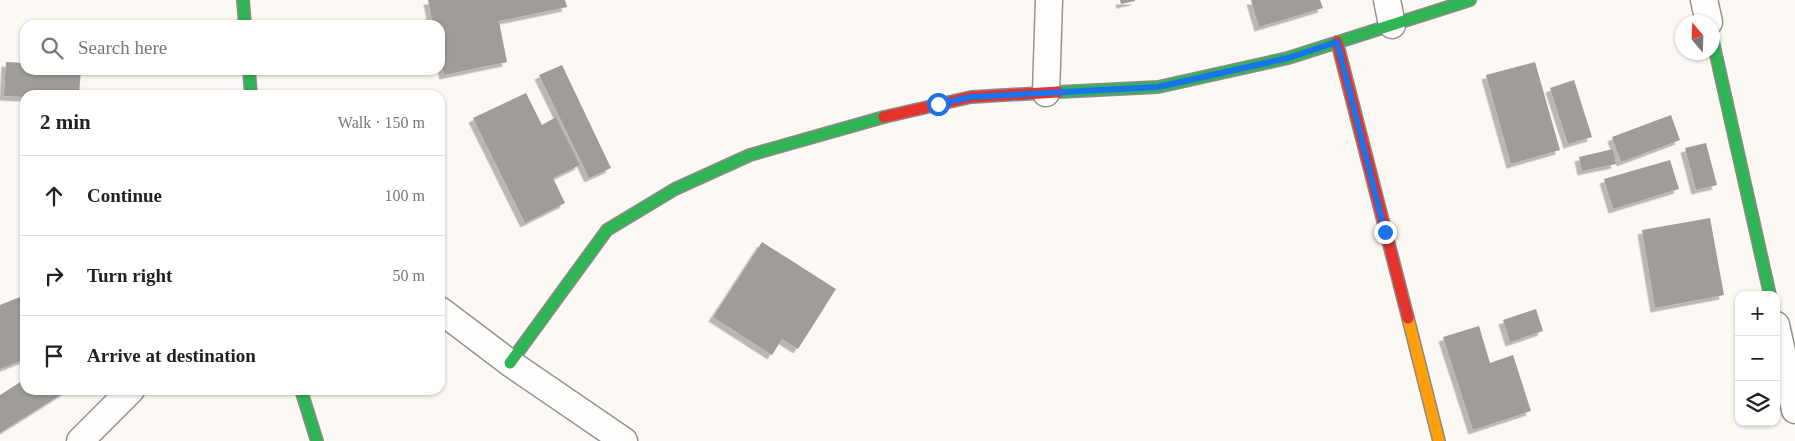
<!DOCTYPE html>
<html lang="en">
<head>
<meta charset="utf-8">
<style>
	body { margin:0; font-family:"Times New Roman",serif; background:#f2f2f2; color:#222 }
	.controls { position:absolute; right:15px; bottom:15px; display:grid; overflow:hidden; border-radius:10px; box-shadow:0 1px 4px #0004 }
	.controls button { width:45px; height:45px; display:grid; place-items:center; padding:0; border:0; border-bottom:1px solid #e0e0e0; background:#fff; color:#222; font:25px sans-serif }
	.compass { position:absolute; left:1675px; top:15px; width:45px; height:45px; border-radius:50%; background:#fff; box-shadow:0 1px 4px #0004; rotate:341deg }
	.stop { position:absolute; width:15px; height:15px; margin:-11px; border:4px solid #1a73e8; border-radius:50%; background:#fff }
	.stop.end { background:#1a73e8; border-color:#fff; box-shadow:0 1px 5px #0008 }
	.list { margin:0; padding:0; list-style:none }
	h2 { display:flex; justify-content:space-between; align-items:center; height:65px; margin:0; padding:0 20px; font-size:21px }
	h2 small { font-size:16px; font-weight:400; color:#767676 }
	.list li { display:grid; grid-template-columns:32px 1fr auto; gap:15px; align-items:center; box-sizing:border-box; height:80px; padding:0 20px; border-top:1px solid #e0e0e0 }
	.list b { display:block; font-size:19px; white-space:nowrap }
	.list em { font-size:16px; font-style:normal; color:#767676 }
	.icon { flex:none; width:28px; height:28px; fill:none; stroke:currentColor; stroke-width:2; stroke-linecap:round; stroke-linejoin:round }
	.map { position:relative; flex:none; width:1795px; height:441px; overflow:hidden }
	.search { position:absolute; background:#fff; box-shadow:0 1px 4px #0004; left:20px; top:20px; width:425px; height:55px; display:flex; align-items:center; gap:12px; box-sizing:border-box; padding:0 18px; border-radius:15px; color:#767676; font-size:19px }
	.panel { position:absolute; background:#fff; box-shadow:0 1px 4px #0004; left:20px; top:90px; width:425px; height:305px; border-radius:15px }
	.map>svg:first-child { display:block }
	.building { fill:#a09c99; filter:url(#shadow) }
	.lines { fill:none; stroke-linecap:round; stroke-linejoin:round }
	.street-casing { stroke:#969492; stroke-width:29 }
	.fast-casing { stroke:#8c8b89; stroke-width:14 }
	.slow-casing { stroke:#8c8b89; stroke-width:14 }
	.jam-casing { stroke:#8c8b89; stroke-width:14 }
	.street { stroke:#fffefd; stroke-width:26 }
	.fast { stroke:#30b455; stroke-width:11 }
	.slow { stroke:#ff9f0a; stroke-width:11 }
	.jam { stroke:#e5322d; stroke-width:11 }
	.route { stroke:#1a73e8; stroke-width:6 }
</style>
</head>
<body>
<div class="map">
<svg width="1795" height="441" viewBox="0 0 1795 441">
	<defs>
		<filter id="shadow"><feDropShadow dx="-4.5" dy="4.5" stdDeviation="0" flood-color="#0004"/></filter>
	</defs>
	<rect width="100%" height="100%" fill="#fcf8f4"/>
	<path class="building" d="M428,0h137l2,7 -68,14 8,41 -63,13 -4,-18v-32h-7z
		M1120,0h15v1l-14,3z
		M1251,0h69l3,8 -64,19z
		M6,62l19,1v7h56l-2,25h-54v2l-21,-1z
		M1535,62l25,88 -49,14 -25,-89z
		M562,65l49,103 -22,10 -50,-103z
		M1574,80l18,57 -24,7 -18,-56z
		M526,93l16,32 14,-8 24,48 -27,13 12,25 -40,20 -52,-105z
		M1671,115l9,25 -59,22 -9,-25z
		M1706,143l11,42 -21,5 -11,-42z
		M1613,149l3,15 -34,7 -3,-14z
		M1670,160l9,29 -66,20 -9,-30z
		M1710,218l14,77 -69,13 -13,-78z
		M762,242l74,47 -38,60 -16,-10 -10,16 -59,-38z
		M25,295v64l-25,10v-64z
		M1536,309l7,22 -33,11 -7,-22z
		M1479,326l11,37 23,-8 18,56 -58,19 -30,-93z
		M25,379v11h43l-68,43v-38z"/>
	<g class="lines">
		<defs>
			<path id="street" d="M1387,0l5,25
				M1704,0l5,22
				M1046,93l3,-93
				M440,310l70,53 114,78
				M1776,325l19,85
				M80,441l51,-51"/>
			<path id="fast" d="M243,0l2,25
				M1712,37l58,258
				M249,70l2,25
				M1058,92l100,-5 130,-29 182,-58
				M510,363l97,-133 68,-41 75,-34 134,-38
				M301,390l16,51"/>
			<path id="slow" d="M1408,318l31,123"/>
			<path id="jam" d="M1337,42l71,276
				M884,117l87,-20 87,-5"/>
		</defs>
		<use href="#street" class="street-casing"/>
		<use href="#fast" class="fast-casing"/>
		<use href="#slow" class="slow-casing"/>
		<use href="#jam" class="jam-casing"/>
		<use href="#street" class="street"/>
		<use href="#fast" class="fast"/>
		<use href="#slow" class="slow"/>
		<use href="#jam" class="jam"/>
	</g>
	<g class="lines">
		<path class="route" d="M938,104l33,-7 187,-10 130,-29 49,-16 48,190"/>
	</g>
</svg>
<div class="controls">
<button>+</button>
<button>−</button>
<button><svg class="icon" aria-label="layers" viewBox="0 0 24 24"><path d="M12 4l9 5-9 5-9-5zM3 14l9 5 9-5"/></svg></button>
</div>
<svg class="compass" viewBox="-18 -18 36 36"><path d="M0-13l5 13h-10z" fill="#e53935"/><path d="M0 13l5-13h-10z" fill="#767676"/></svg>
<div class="stop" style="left:938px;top:104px"></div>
<div class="stop end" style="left:1385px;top:232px"></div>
<div class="search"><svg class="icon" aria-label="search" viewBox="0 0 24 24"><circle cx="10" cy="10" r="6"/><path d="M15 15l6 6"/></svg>Search here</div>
<section class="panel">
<h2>2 min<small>Walk · 150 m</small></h2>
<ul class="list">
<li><svg class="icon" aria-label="ahead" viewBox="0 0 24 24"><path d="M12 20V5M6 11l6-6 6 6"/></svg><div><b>Continue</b></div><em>100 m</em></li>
<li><svg class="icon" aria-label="right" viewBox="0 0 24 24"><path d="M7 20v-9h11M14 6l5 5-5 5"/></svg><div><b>Turn right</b></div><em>50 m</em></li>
<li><svg class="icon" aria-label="arrive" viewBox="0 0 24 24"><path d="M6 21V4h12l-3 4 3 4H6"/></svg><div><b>Arrive at destination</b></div></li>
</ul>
</section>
</div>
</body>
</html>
